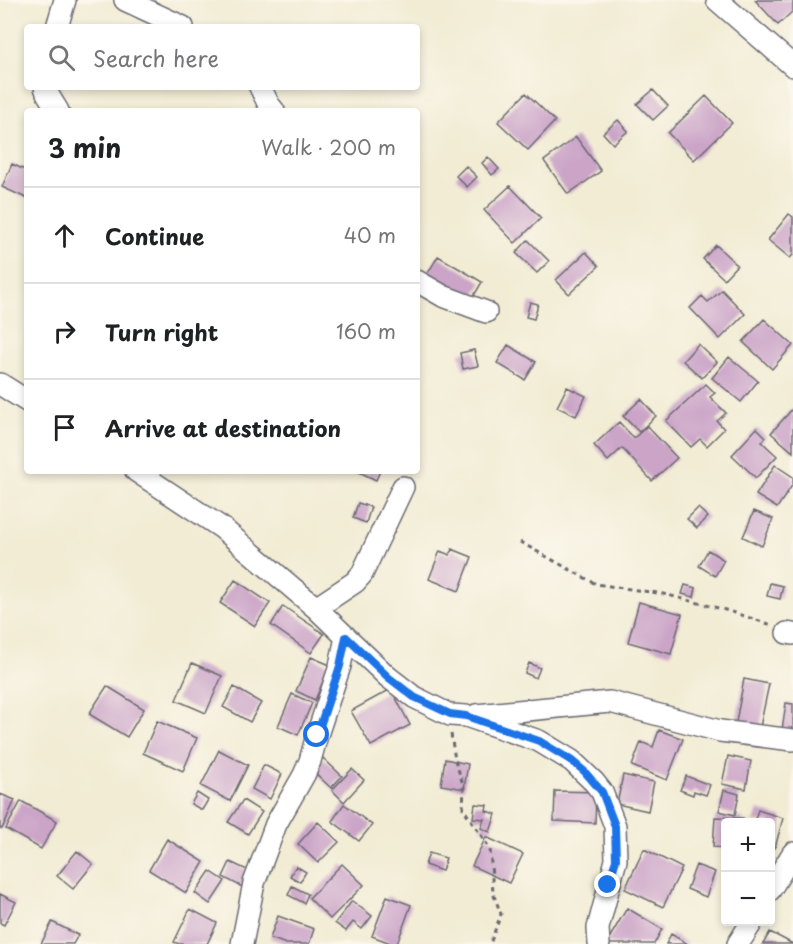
<!DOCTYPE html>
<html lang="en">
<head>
<meta charset="utf-8">
<style>
	body { margin:0; font-family:"Playpen Sans",sans-serif; background:#f2f2f2; color:#202124 }
	.controls { position:absolute; right:18px; bottom:18px; display:grid; overflow:hidden; border-radius:6px; box-shadow:0 3px 9px #0003 }
	.controls button { width:54px; height:54px; display:grid; place-items:center; padding:0; border:0; border-bottom:2px solid #e0e0e0; background:#fff; color:#202124; font:30px sans-serif }
	.stop { position:absolute; width:18px; height:18px; margin:-14px; border:4px solid #1a73e8; border-radius:50%; background:#fff }
	.stop.end { background:#1a73e8; border-color:#fff; box-shadow:0 2px 6px #0008 }
	.list { margin:0; padding:0; list-style:none }
	h2 { display:flex; justify-content:space-between; align-items:center; height:78px; margin:0; padding:0 24px; font-size:26px }
	h2 small { font-size:20px; font-weight:400; color:#757577 }
	.list li { display:grid; grid-template-columns:39px 1fr auto; gap:18px; align-items:center; box-sizing:border-box; height:96px; padding:0 24px; border-top:2px solid #e0e0e0 }
	.list b { display:block; font-size:22px; white-space:nowrap }
	.list em { font-size:20px; font-style:normal; color:#757577 }
	.icon { flex:none; width:33px; height:33px; fill:none; stroke:currentColor; stroke-width:2; stroke-linecap:round; stroke-linejoin:round }
	.map { position:relative; flex:none; width:793px; height:944px; overflow:hidden }
	.search { position:absolute; background:#fff; box-shadow:0 3px 9px #0003; left:24px; top:24px; width:396px; height:66px; display:flex; align-items:center; gap:15px; box-sizing:border-box; padding:0 21px; border-radius:6px; color:#757577; font-size:22px }
	.panel { position:absolute; background:#fff; box-shadow:0 3px 9px #0003; left:24px; top:108px; width:396px; height:366px; border-radius:6px }
	.map>svg:first-child { display:block }
	.building { fill:#cba4c8 }
	.lines { fill:none; stroke-linecap:round; stroke-linejoin:round }
	.minor-casing { stroke:#6b6971; stroke-width:24 }
	.path { stroke:#6b6971; stroke-width:3; stroke-dasharray:4.5 4.5; stroke-linecap:butt }
	.minor { stroke:#fff; stroke-width:21 }
	.route { stroke:#1a73e8; stroke-width:8 }
</style>
</head>
<body>
<div class="map">
<svg width="793" height="944" viewBox="0 0 793 944">
	<rect width="100%" height="100%" fill="#fbf7ec"/>
	<filter id="ink" filterUnits="userSpaceOnUse"><feTurbulence type="fractalNoise" baseFrequency=".0167" numOctaves="2"/><feDisplacementMap in="SourceGraphic" scale="12" xChannelSelector="R" yChannelSelector="G"/><feConvolveMatrix kernelMatrix="1 2 1 2 8 2 1 2 1" color-interpolation-filters="sRGB"/></filter>
	<filter id="wash" filterUnits="userSpaceOnUse"><feTurbulence type="fractalNoise" baseFrequency=".008" numOctaves="4" result="noise"/><feDisplacementMap in="SourceGraphic" scale="24" xChannelSelector="R" yChannelSelector="G"/><feGaussianBlur stdDeviation="1.35" result="paint"/><feColorMatrix in="noise" values="0 0 0 0 0 0 0 0 0 0 0 0 0 0 0 0 0 1.4 0 .05"/><feComposite in="paint" operator="in"/></filter>
	<g filter="url(#wash)">
		<rect width="100%" height="100%" fill="#f2ecd4"/>
		<g id="blocks">
			<path class="building" d="M755,0h38v11l-15,14z
				M653,90l15,16 -15,14 -16,-16z
				M526,93l29,28 -27,29 -30,-28z
				M706,96l26,27 -38,37 -26,-27z
				M618,120l10,11 -15,13 -10,-11z
				M576,137l25,34 -33,23 -24,-33z
				M488,157l11,12 -7,6 -10,-12z
				M12,164l15,7v24l-1,3 -24,-11z
				M466,166l11,11 -10,10 -11,-11z
				M510,186l31,32 -26,25 -31,-33z
				M789,214l4,3v38l-3,3 -22,-18z
				M528,240l21,21 -12,12 -21,-20z
				M716,245l21,20 -13,14 -21,-20z
				M586,252l13,14 -30,28 -13,-14z
				M438,256l44,26 -17,29 -44,-26z
				M722,290l23,24 -25,25 -30,-31 12,-12 6,6z
				M530,302l8,2 -4,15 -8,-2z
				M764,319l29,26 -21,24 -29,-27z
				M698,344l19,18 -15,16 -19,-17z
				M508,345l28,17 -11,18 -28,-17z
				M474,350l4,16 -15,3 -3,-16z
				M729,357l29,24 -17,21 -29,-24z
				M706,384l9,9 -5,4 16,16 -9,8 7,8 -17,17 -7,-7 -9,8 -25,-26z
				M567,387l19,9 -10,20 -19,-9z
				M641,399l15,17 -17,16 -16,-16z
				M793,408v44l-22,-19z
				M619,422l15,16 13,-12 30,32 -25,23 -30,-33 -14,13 -14,-16z
				M757,428l9,9 -4,5 15,14 -21,22 -24,-23z
				M775,465l18,12v7l-16,24 -21,-13z
				M357,471h23l-4,9z
				M358,503l13,4 -5,16 -13,-5z
				M698,508l10,9 -11,11 -10,-9z
				M754,511l19,8 -11,27 -19,-9z
				M452,549l20,8 -13,34 -30,-12 11,-28 10,4z
				M708,550l16,10 -9,16 -16,-10z
				M235,580l35,23 -15,23 -35,-23z
				M770,583l13,3 -3,13 -13,-3z
				M685,585l11,3 -2,9 -12,-3z
				M639,602l43,12 -11,40 -43,-12z
				M283,606l41,28 -13,19 -40,-28z
				M311,657l19,8 -15,35 -19,-9z
				M192,663l30,13 -16,37 -30,-13z
				M529,663l11,5 -4,10 -11,-5z
				M744,679l25,5 -9,43 -24,-5z
				M107,686l37,23 -17,28 -38,-23z
				M234,687l27,16 -11,19 -27,-15z
				M391,689l19,36 -39,21 -20,-35z
				M292,694l20,9 -14,32 -20,-9z
				M786,703l7,1v28l-11,-2z
				M157,721l40,17 -14,33 -40,-18z
				M659,730l24,9 -16,41 -35,-14 9,-24 12,5z
				M219,750l29,15 -18,36 -29,-15z
				M728,756l23,5 -5,28 -24,-5z
				M323,758l19,18 -11,12 -19,-18z
				M445,759l23,5 -4,25 -23,-4z
				M264,765l18,9 -12,25 -18,-10z
				M352,769l12,11 -20,22 -12,-12z
				M623,775l31,7 -6,29 -31,-7z
				M686,776l24,9 -4,10 -12,-4 -1,4 -13,-5z
				M724,790l15,4 -4,21 -16,-4z
				M555,791l41,1 -1,31 -41,-2z
				M197,793l11,7 -6,10 -11,-6z
				M0,794l15,6 -13,29 -2,-1z
				M243,800l19,12 -14,22 -20,-12z
				M21,801l36,20 -16,28 -35,-20z
				M344,804l28,21 -13,16 -27,-20z
				M475,804l12,1 -1,6 10,3 -6,18 -9,-4 3,-9 -11,-1z
				M758,810l25,8 -8,30 -5,-1v-25h-16z
				M715,817l28,1v4h-17v26l-13,-1z
				M318,822l21,20 -21,21 -20,-19z
				M486,837l37,17 -14,29 -37,-17z
				M167,839l37,23 -18,31 -37,-23z
				M644,849l38,19 -19,39 -38,-18z
				M77,851l16,13 -20,25 -16,-13z
				M429,853l17,5 -4,13 -17,-6z
				M230,862l24,11 -8,16 -23,-12z
				M342,864l22,21 -34,34 -21,-21z
				M696,865l19,7 -9,25 -19,-8z
				M296,866l10,6 -6,10 -10,-6z
				M210,871l15,10 -15,23 -15,-11z
				M292,886l16,8 -4,9 -16,-8z
				M0,894l16,8 -12,23 -4,-2z
				M387,896l24,9 -14,39h-4l-21,-8z
				M352,901l20,15 -10,13 -9,-7 -7,9 -11,-8z
				M627,908l35,21 -8,15h-44l-3,-2z
				M190,909l27,14 -10,21h-28l-5,-2z
				M278,916l36,13 -5,15h-23l-16,-6z
				M52,922l26,13 -5,9h-32z
				M770,932l23,12h-30z
				M671,934l17,10h-22z"/>
		</g>
	</g>
	<g filter="url(#ink)">
		<use href="#blocks" fill-opacity="0" stroke="#6b6971" stroke-width="1.5"/>
		<g class="lines">
			<defs>
				<path id="minor" d="M125,0l58,27
					M717,0l76,66
					M57,27l8,-27
					M45,87l2,6 11,18
					M260,87l9,18 5,6
					M417,281l26,15 43,16
					M0,384l27,17
					M136,471l86,57 94,80 30,29 -6,29 -23,69 -7,26 -6,14 -28,49 -22,59 -12,61
					M316,608l39,-26 7,-8 41,-87
					M787,633l6,1
					M346,637l42,40 26,20 36,18 16,1 73,25 33,20 22,21 8,10 13,34 1,34 -18,68 1,16
					M476,715l134,-13 110,29 73,9
					M770,890l23,-37
					M738,944l14,-22"/>
			</defs>
			<use href="#minor" class="minor-casing"/>
			<path class="path" d="M520,542l76,42 68,10 58,15 50,16
				M451,734l4,26 9,27 -1,21 27,41 3,44 8,21 -11,30"/>
			<use href="#minor" class="minor"/>
		</g>
	</g>
	<g class="lines" filter="url(#ink)">
		<path class="route" d="M317,735l23,-69 6,-29 42,40 26,20 36,17 16,2 73,25 33,20 12,10 18,21 13,34 1,34 -8,25"/>
	</g>
</svg>
<div class="controls">
<button>+</button>
<button>−</button>
</div>
<div class="stop" style="left:317px;top:735px"></div>
<div class="stop end" style="left:608px;top:885px"></div>
<div class="search"><svg class="icon" aria-label="search" viewBox="0 0 24 24"><circle cx="10" cy="10" r="6"/><path d="M15 15l6 6"/></svg>Search here</div>
<section class="panel">
<h2>3 min<small>Walk · 200 m</small></h2>
<ul class="list">
<li><svg class="icon" aria-label="ahead" viewBox="0 0 24 24"><path d="M12 20V5M6 11l6-6 6 6"/></svg><div><b>Continue</b></div><em>40 m</em></li>
<li><svg class="icon" aria-label="right" viewBox="0 0 24 24"><path d="M7 20v-9h11M14 6l5 5-5 5"/></svg><div><b>Turn right</b></div><em>160 m</em></li>
<li><svg class="icon" aria-label="arrive" viewBox="0 0 24 24"><path d="M6 21V4h12l-3 4 3 4H6"/></svg><div><b>Arrive at destination</b></div></li>
</ul>
</section>
</div>
</body>
</html>
